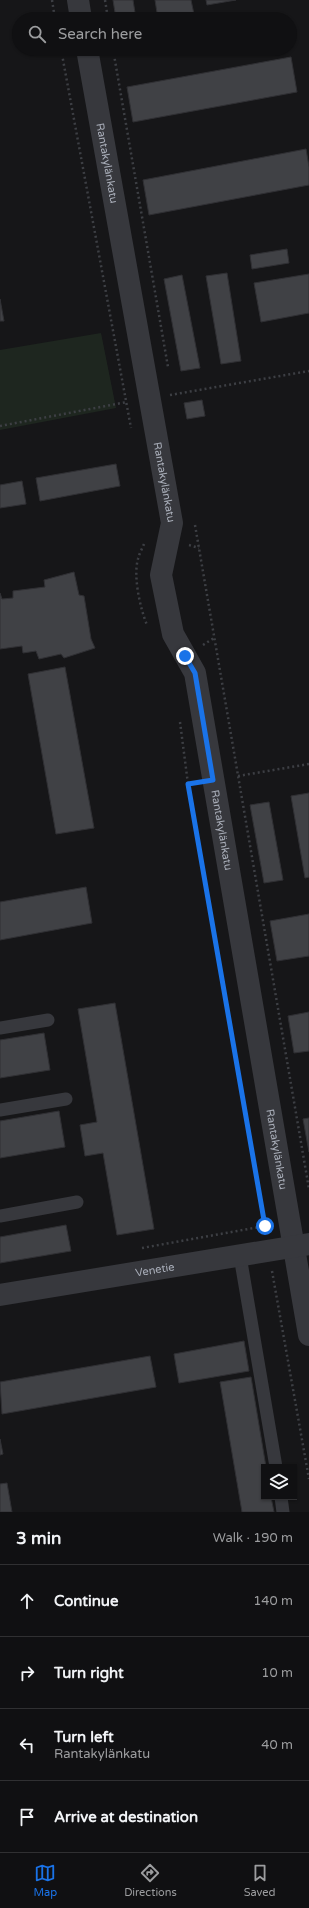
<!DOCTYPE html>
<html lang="en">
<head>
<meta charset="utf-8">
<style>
	body { margin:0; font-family:"Varela Round",sans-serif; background:#19191b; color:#f1f3f6 }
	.controls { position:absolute; right:12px; bottom:12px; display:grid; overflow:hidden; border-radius:0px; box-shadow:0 1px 3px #0004 }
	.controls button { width:36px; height:36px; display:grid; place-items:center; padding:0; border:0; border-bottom:1px solid #303032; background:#101012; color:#f1f3f6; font:20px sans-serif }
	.stop { position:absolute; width:12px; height:12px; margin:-9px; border:3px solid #1a73e8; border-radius:50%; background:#fff }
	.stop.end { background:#1a73e8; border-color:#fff; box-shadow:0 1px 4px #0008 }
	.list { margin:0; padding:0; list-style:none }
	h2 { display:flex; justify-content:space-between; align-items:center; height:52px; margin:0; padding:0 16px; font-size:17px }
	h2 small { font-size:13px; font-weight:400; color:#9c9d9f }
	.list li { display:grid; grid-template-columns:26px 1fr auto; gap:12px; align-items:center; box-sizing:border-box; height:72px; padding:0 16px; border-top:1px solid #303032 }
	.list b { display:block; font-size:15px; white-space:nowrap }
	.list p { margin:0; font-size:13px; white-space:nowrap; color:#9c9d9f }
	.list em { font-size:13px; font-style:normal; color:#9c9d9f }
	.icon { flex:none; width:22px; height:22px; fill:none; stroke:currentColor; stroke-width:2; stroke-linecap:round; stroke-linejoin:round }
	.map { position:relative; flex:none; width:309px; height:1512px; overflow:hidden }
	.search { position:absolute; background:#101012; box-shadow:0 1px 3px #0004; left:12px; right:12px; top:12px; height:44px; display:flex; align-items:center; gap:10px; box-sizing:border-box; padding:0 14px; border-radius:22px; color:#9c9d9f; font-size:15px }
	.sheet { height:340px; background:#101012 }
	nav { display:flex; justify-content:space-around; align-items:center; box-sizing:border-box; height:56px; border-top:1px solid #303032; background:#101012; font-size:11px; color:#9c9d9f }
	nav a { display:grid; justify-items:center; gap:2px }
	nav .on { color:#1a73e8 }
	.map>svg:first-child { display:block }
	.green { fill:#1e261f }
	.building { fill:#404145; stroke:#303034 }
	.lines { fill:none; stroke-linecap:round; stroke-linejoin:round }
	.path { stroke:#3d3f44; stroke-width:2.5; stroke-dasharray:2 3; stroke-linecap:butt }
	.lane { stroke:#37383d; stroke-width:13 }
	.street { stroke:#37383d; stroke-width:22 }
	.route { stroke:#1a73e8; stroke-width:5 }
	.labels { text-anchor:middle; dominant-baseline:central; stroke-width:4; stroke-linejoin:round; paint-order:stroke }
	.street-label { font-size:11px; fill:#a8adb8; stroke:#111113 }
</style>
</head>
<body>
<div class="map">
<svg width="309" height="1512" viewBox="0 0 309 1512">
	<rect width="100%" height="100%" fill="#161618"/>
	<path class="green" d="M101,333l15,75 -116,22v-80z"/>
	<path class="building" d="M113,0h20l3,19h-20z
		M155,0h36l4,19h-37z
		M206,0h30l-29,5z
		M291,57l6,35 -164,30 -6,-35z
		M306,149l3,18v18l-160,30 -6,-35z
		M287,249l2,14 -37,6 -2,-14z
		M227,273l14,88 -20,3 -15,-88z
		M309,274v39l-48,9 -7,-39z
		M182,275l18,93 -19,3 -17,-92z
		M0,299l4,22h-4z
		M202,400l3,16 -18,3 -3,-16z
		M116,464l4,22 -80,15 -4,-23z
		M22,481l4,23 -26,4v-23z
		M74,572l5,23 5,1 7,43 4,9 -31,10 -3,-4 -22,5 -3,-8 -13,2 -1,-7 -22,3v-56l2,6 11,-1v-7l32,-4 -1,-7z
		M65,667l29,161 -38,6 -28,-160z
		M309,793v84l-4,1 -14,-82z
		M269,802l14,78 -19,3 -14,-78z
		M86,887l6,36 -92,17v-38z
		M309,914v42l-32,5 -7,-40z
		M115,1003l39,226 -37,6 -14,-82 -18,3 -5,-31 17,-3 -19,-113z
		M309,1012v39l-15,2 -6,-37z
		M44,1033l6,37 -50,8v-38z
		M59,1111l6,36 -65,11v-37z
		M309,1118v34l-6,-33z
		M66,1225l5,26 -71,12v-26z
		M244,1341l5,30 -70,12 -5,-29z
		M150,1356l6,31 -154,27 -2,-32z
		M251,1377l15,90h-2v30h7l3,15h-32l-22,-130z
		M0,1439l3,15 -3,1z
		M7,1483l5,29h-12v-28z"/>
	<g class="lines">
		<path class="path" d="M52,0l3,19
			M105,0l3,19
			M61,49l70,379
			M113,49l55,318
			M170,395l139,-24
			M0,426l127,-24
			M195,525l114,664
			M144,544c-2,5 -5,10 -6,15 -5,17 2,49 9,66
			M189,545l10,3
			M203,645l11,-7
			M180,722l8,62 77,446
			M238,776l71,-12
			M142,1248l123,-22
			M272,1271l37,208"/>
		<path class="lane" d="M0,1028l48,-8
			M0,1110l66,-11
			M0,1216l77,-14
			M240,1256l36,211
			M281,1497l2,15"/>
		<g class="street">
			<path d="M78,0l3,19"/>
			<path id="s1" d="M87,49l85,474 -11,52 12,59 22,39 114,662"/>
			<path id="s2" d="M0,1295l309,-51"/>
		</g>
	</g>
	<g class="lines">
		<path class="route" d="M185,656l10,17 18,107 -25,4 77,442"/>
	</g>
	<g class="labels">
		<g class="street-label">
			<text stroke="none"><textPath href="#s1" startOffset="116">Rantakylänkatu</textPath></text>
			<text stroke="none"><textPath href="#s1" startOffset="440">Rantakylänkatu</textPath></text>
			<text stroke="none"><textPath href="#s1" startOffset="799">Rantakylänkatu</textPath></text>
			<text stroke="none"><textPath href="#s1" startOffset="1123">Rantakylänkatu</textPath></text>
			<text stroke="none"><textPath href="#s2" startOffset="157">Venetie</textPath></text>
		</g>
	</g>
</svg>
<div class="controls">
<button><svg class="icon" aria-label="layers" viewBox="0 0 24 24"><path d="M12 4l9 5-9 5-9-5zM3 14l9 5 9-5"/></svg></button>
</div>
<div class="stop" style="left:265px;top:1226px"></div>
<div class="stop end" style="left:185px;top:656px"></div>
<div class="search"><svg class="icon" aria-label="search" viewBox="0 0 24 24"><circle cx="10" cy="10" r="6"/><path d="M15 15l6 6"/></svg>Search here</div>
</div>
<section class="sheet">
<h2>3 min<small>Walk · 190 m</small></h2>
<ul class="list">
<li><svg class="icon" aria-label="ahead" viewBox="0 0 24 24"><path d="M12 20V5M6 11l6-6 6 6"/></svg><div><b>Continue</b></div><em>140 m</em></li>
<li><svg class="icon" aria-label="right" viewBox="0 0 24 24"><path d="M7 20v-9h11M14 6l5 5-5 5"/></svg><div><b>Turn right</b></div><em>10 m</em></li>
<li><svg class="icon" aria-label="left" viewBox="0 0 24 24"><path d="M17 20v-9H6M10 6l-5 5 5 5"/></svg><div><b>Turn left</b><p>Rantakylänkatu</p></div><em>40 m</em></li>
<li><svg class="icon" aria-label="arrive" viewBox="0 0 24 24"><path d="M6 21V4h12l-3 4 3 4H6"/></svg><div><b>Arrive at destination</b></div></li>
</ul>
</section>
<nav>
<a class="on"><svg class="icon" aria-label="map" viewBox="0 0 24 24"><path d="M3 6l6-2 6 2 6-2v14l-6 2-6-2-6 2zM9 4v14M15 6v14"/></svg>Map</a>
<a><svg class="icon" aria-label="directions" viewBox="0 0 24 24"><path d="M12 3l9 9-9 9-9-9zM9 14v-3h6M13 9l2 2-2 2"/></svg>Directions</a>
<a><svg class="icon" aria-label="saved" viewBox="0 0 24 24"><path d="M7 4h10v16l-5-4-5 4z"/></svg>Saved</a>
</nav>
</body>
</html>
